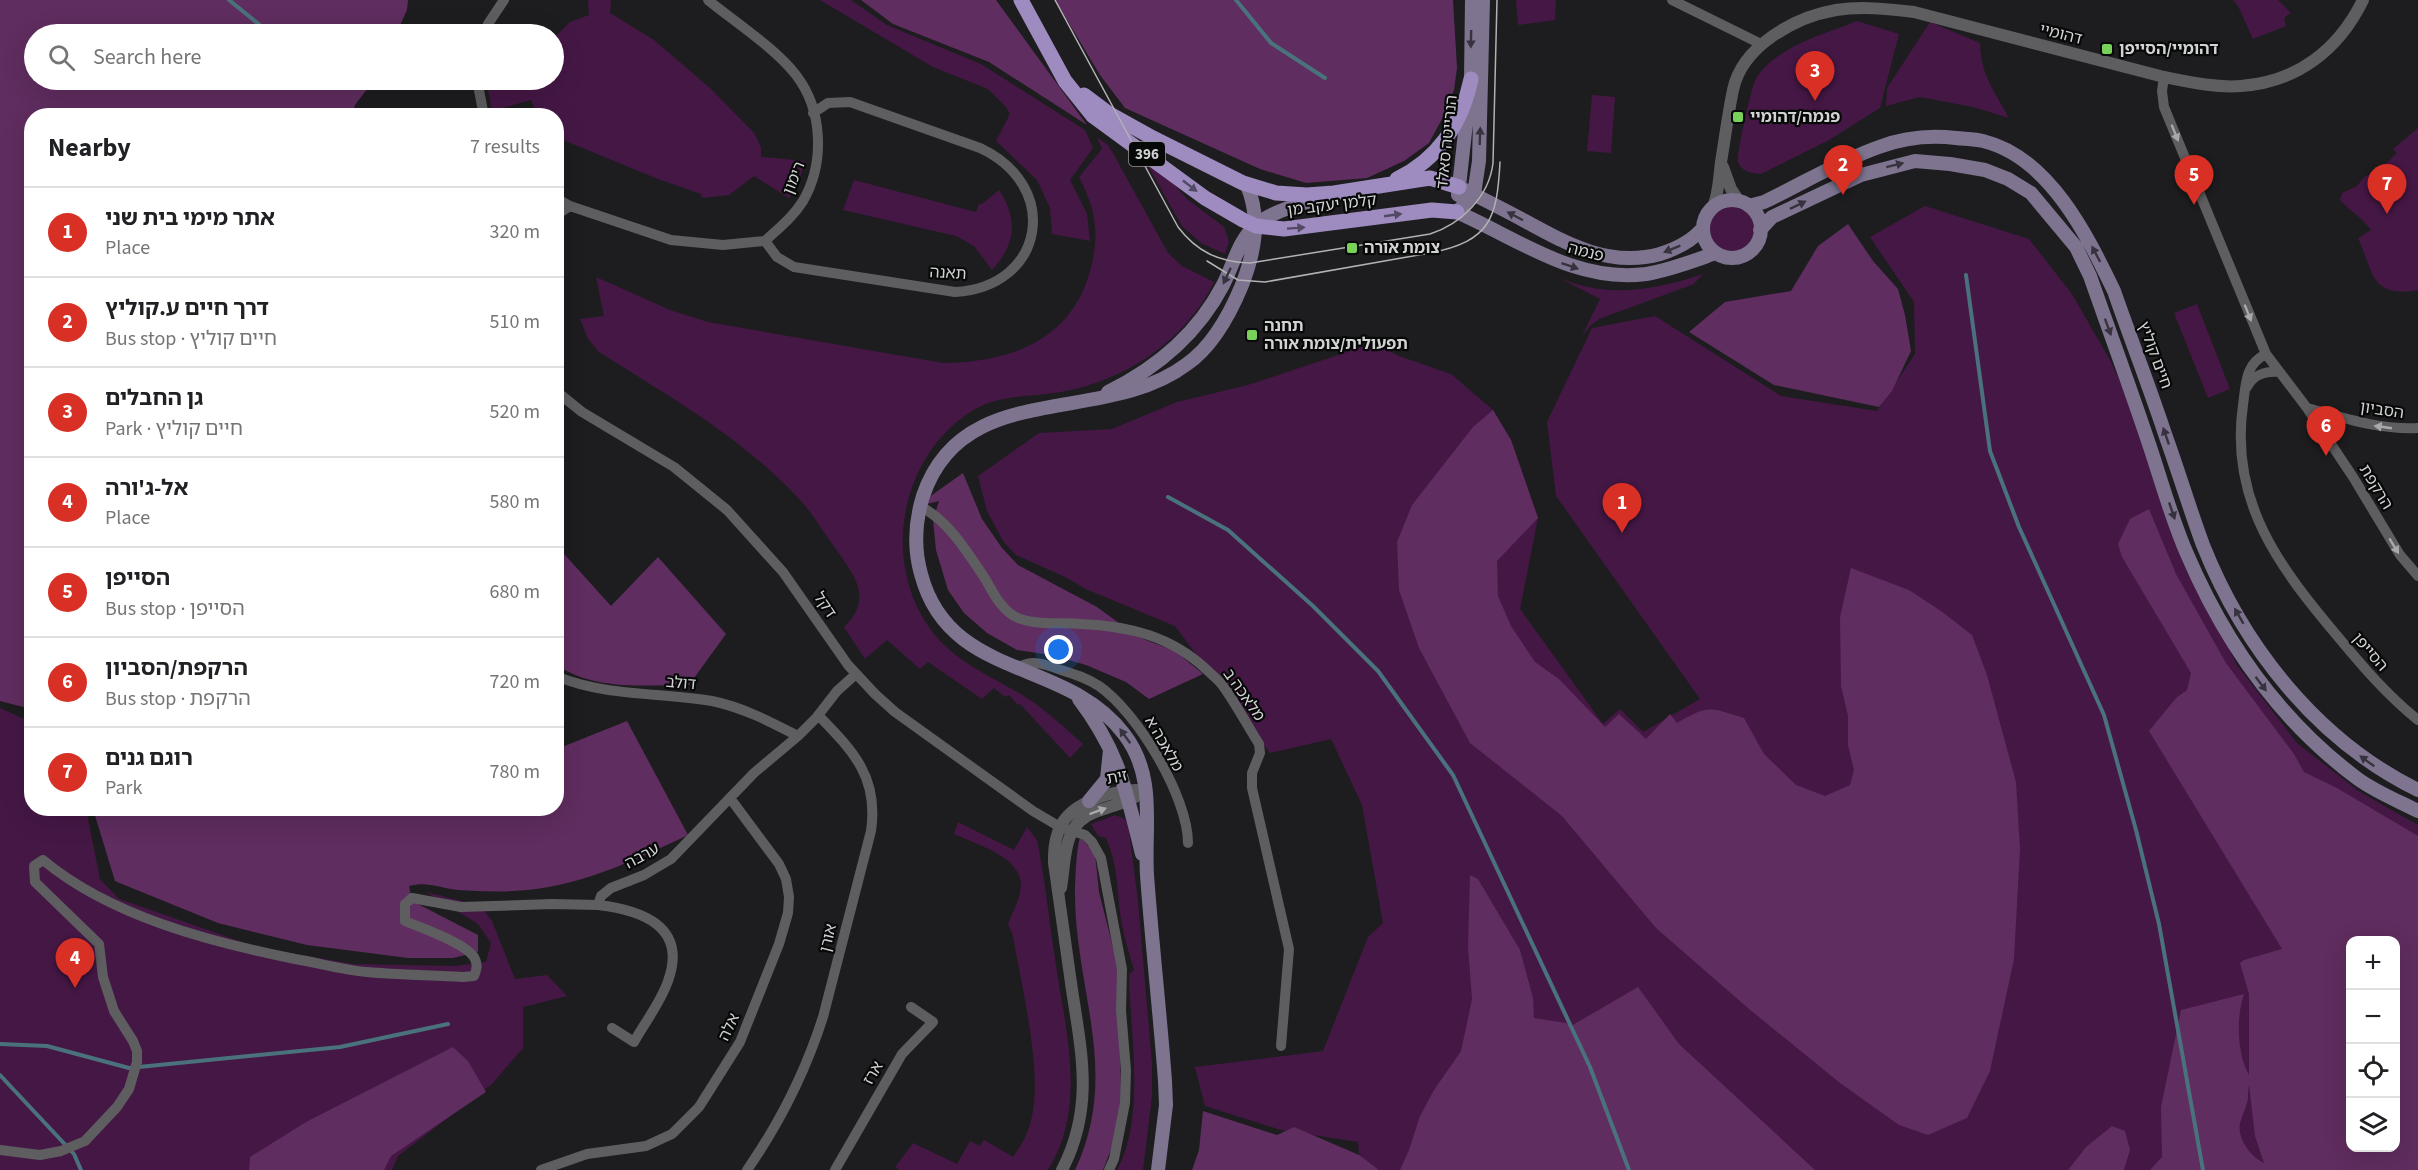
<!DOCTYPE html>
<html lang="en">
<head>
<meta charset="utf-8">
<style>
	body { margin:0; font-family:"Source Sans 3","Noto Sans Hebrew",sans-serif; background:#f6f6f6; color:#202124 }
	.controls { position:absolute; right:18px; bottom:18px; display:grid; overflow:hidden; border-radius:12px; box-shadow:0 6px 24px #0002 }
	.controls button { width:54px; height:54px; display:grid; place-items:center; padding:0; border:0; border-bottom:2px solid #e0e0e0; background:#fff; color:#202124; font:30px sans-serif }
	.you { position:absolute; left:1059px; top:650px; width:21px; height:21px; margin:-15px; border:4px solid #fff; border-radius:50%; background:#1a73e8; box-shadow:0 0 0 9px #1a73e833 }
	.badge { display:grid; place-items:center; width:39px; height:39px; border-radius:50%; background:#d93025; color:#fff; font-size:20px; font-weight:700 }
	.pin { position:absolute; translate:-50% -50px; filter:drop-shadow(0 2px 3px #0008) }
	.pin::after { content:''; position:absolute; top:32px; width:21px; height:18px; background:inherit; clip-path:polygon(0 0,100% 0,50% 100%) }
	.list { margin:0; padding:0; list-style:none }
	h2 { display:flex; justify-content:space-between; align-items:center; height:78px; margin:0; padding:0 24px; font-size:26px }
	h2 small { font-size:20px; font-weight:400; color:#757577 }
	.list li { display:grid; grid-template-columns:39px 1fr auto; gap:18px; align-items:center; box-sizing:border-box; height:90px; padding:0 24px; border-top:2px solid #e0e0e0 }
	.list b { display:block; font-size:22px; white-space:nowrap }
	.list p { margin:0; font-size:20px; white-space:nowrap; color:#757577 }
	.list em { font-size:20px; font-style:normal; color:#757577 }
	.icon { flex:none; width:33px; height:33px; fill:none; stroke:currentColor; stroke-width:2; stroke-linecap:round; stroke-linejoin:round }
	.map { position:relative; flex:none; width:2418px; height:1170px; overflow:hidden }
	.search { position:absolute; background:#fff; box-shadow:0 6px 24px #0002; left:24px; top:24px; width:540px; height:66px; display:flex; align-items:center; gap:15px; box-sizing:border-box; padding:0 21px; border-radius:33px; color:#757577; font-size:22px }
	.panel { position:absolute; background:#fff; box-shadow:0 6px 24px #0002; left:24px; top:108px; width:540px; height:708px; border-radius:24px }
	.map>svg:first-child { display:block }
	.green { fill:#451745; fill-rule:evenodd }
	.forest { fill:#5f2d5f; fill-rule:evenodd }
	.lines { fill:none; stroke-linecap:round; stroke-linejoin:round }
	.stream { stroke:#4a727c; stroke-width:4 }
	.minor { stroke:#5e5e61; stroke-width:10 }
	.tertiary { stroke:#5e5e61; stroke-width:12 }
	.secondary { stroke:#7e7490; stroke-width:14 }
	.primary { stroke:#9e8bbf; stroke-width:15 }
	.tram { stroke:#b2b2b4; stroke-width:1.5 }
	.oneway { fill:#37333e }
	.oneway2 { fill:#a9a9ac }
	.oneway3 { fill:#524a64 }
	.poi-dot { fill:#78d158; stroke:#070808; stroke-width:2 }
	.labels { text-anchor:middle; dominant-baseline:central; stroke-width:4.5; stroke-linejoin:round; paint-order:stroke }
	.shield { fill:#070808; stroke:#959597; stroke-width:1.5 }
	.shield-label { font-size:15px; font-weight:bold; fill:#d2d2d4 }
	.street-label { font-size:16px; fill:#d2d2d4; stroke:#070808 }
	.poi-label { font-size:16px; font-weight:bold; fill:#d2d2d4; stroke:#070808; text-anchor:start }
</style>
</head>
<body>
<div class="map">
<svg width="2418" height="1170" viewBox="0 0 2418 1170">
	<rect width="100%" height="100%" fill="#1d1d1f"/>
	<path class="green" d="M588,0h23l-1,13 44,27 57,49 43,44 7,14v10l44,4 -8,25 -8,12 -35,-22 -25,19 -27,3 -1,-4 -43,-15 -100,-41 -2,-22 -18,-1 -7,-15 -39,11 -5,-26 44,-2 1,-3h22v-42l16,-16 19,-7z
		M820,0h31l36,25 94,39 104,66 8,18 -23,32 17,34 3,27 -38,-7 -2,-26 -13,-28 -41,-39 14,-27 -4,-7 -18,-18 -55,-22z
		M1516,0h40l-1,20 -37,5z
		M2233,0h45l13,13 -7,5 2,8 -33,13 -15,-33z
		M1857,21l42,13 -19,74 -51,32 -68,34c-9,-1 -18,-1 -23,-12 -2,-7 13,-72 17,-81 4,-9 13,-18 22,-24 22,-17 54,-25 80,-36z
		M1930,22l50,21c1,33 14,47 29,75l-36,-11 -53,-10 -34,9 1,-18z
		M1592,95l23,2 -4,56 -24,-2z
		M2418,128v162c-48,8 -44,-17 -60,-52l13,-8c-9,-13 -21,-19 -31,-30l2,-7 15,-7 7,-9 16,-8 17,-16 -4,-4z
		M1097,137l12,9 59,107 14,13 32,16c-28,58 -89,99 -153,110 -28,5 -58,2 -84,16 -82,47 -100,168 -34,236 24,24 56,36 84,54 20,13 38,30 56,46l-13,14 -50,-54 -2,1 -9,-10 -4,2 -11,-9 -12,11 -54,-37 -8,7 -33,-29 -22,19 -21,-32c31,-30 9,-53 -11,-82 -11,-15 -20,-31 -33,-45 -57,-62 -130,-103 -201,-148l-11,-13 -8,-20 24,-3 -8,-39 74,33 38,12 235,41c67,-1 128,-22 147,-92 10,-36 6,-62 -11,-94l23,-28z
		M1147,164l25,18 15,17 37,28 5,14 -4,13 -24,-11 -19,-17z
		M854,180l122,32 3,-8h3l17,-14c19,29 17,54 -7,80l-18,-24 -18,-10 -113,-26z
		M1925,206l104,33 43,55 39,68 25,54 71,188 30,61 60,78 63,49 58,33v345h-1058l-2,-28 -77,-12 -76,-24 -10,-39 128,-16 45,-114 15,-14 -21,-118 -31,-66 -61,14 -95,-127 -87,-36 -25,-14 -47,-21 -13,-14 -16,-30 -9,-35 61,-43 73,-4 65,-27 71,-17 126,-42 25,13 52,18 42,36 18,30 27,78 -18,91 83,115 17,-15 23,23 57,-33 -144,-203 -9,-74 45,-94 63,-12 126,80 96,15 38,-57 -1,-52 -44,-65zM2350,940h46v208h-46z
		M1708 229a23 23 0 1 1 46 0a23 23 0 1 1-46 0Z
		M1521,258c18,9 36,20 55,26 42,13 86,4 127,-10l-9,10 -95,35 -9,7 -8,10 18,-37z
		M2197,304l33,85 -22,9 -34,-85z
		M0,708l31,14 1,86 54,1 14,70 19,20 138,48 96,17 102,2 31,-4 5,-19 -13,-19 -52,-32 55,14 11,15 23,58 32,-4 20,21 -44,11v41l-31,36 -94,72 -6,14h-392z
		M1115,815l10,4 3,5 10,77 14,163v32l-9,74h-26c29,-52 13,-138 12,-196l5,-4c-4,-13 -8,-27 -11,-40 -7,-33 -3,-60 -17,-92l-8,-2 -7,-12z
		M958,822l56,28 13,-23 10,13c8,39 12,79 18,119 10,70 33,147 -7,211h-148l-5,-3 18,-24 44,21 13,-23 10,5 4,-6 29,17c7,-10 14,-21 17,-33 15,-46 -9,-139 -17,-188l-5,-12c4,-11 10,-21 12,-32 8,-34 -43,-47 -66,-58z"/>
	<path class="forest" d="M0,0h408l-1,10 -11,24h-362v46h340l-19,25 -3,10 -320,1 -1,593 -31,-8z
		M861,0h135l91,125 -98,-63 -96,-38z
		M1055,0h398l4,68 -3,22 -12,29 -13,24 -25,18 -37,17 -61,5 -46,-14 -135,-61 -25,-33z
		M1848,224l25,37 25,28 7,26 6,36 -19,40 -13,16 -105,-22 -85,-53 36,-30 66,-11 27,-45z
		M1493,410l18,30 27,78 -41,43 1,35 13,30 24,36 24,17 46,48 14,-13 27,25 24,-25 7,9c33,-19 32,-15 67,-5l20,36 32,31 29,11 25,-11 4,-15 -6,-25v-29l-7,-30 -1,-69 11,-49 58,22 32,21 31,24 15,40 29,107 4,67 -6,110 -24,112 -23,47 -39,17 -29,-10 -59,-42 -91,-74 -93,-81 -94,-112 -92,-73 -51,-95 -20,-58 -2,-48 15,-37 61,-78z
		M963,473l19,46 20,29 16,17 79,42 41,30 37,14 28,23 -54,25 -23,-17 -40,-17 -35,-10 -34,-5 -30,-17 -23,-20 -16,-23 -12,-40 -3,-30 6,-19 -24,6z
		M2149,509l27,65 50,89 68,91 10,18 33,16 81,48v334h-268l12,-13 -1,-50 20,-97 63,-16c-8,23 -7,60 5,81v-81l-9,-31 4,-3 38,-11 -133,-218 27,-33 11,-8 4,-17 -69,-116 -4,-13 12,-25zM2350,940h46v208h-46zM2249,1085l6,51 9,27c-13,-6 -27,-24 -24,-40 2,-8 6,-15 8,-24 0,-5 0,-9 1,-14z
		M556,545l55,61 47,-49 68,77 -37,51c-43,0 -95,6 -132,-20z
		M627,721l61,114c-55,26 -113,54 -175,56 -18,1 -37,0 -55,-1 -19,-2 -30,-9 -49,-4l3,15 66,34v17l-25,6h-45l-101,-13 -89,-22 -101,-41 -2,-1 -22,-72 463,-1 1,-64 5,3z
		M1080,837l15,16 4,39 20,79 2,130 -7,41 -11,28h-28c47,-99 -2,-183 0,-283 1,-18 1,-34 5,-50z
		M1470,875l8,4 42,71 13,48 1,20 32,5 5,3 67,-39 41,57 136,126h-415l9,-20 11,-34 14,-26 27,-39 11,-52 -4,-52z
		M453,1047l15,14 18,31 -95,64 -7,14h-135l1,-13 56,-35z
		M1203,1111l74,24 17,-8 65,28 20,15h-187l7,-20z
		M2112,1126l13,5 5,19 -6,20h-56l18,-23z"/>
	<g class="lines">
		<path class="stream" d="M229,0l42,34
			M1236,0l35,43 54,35
			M1966,275l24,176 29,76 85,188 32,115 23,94 44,246
			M1168,497l60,33 85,76 65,65 75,104 137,292 39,103
			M0,1044l47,2 82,22 211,-21 108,-23
			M0,1075l74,79 7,16"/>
		<path class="minor" d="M708,0c27,22 67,48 88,75 27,35 29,88 7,126 -10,16 -24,27 -38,40
			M1672,0l89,44
			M485,34l3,-10 16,-24
			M2164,77l-2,14 2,16 102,247 41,54 46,69 47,78 18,21
			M477,80l7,36
			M556,198l14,8 101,34 52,5 42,-4
			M556,215l14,-9
			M765,241l12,16 17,10 161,25c90,-5 107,-106 25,-144l-130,-46 -22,1 -15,10
			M2266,354c-21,10 -20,30 -23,51 -14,97 37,163 96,233 24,29 49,58 79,82
			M2247,387c6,-12 19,-16 32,-15
			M556,391l26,21 92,55 53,43 56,62 65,93 27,29 20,18 138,99 27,16 25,8 7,7 9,16 21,111 -1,42 5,59 -1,33 -11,56 -5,11
			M2307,408c37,10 72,22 111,20
			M920,506c29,15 48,47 66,74 7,13 15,28 28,36 18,10 47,6 67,8 48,2 90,12 126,46 5,5 12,10 16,16 13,18 24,39 36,58l1,9 -8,20v15l37,161 -8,97
			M1017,668c15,-9 28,-4 44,2 13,4 26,8 38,16 38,26 89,111 89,157
			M556,676c50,21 104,16 156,25 30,6 59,21 86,35
			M612,1028l22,14c11,-20 27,-40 34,-61 20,-55 -27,-71 -70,-76l3,-9 10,-8 33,-13 27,-16 83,-86 44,-37 18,-18 21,-27 19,-17
			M0,1150l40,5 21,-4 24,-10 32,-34 12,-18 8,-27v-11l-4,-10 -19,-30 -11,-34 -4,-33 -64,-62 -1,-16 9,-6c67,56 167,82 252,99 24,4 48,11 72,13 32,3 64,3 96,5l11,-1c3,-7 4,-12 0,-19 -9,-14 -53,-29 -69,-36v-17l7,-6 49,9 91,-3 46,1
			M541,1170l46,-16 59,-8 26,-12 27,-27 41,-65 39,-98 9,-31 1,-16 -3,-18 -7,-15 -49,-66
			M747,1170c32,-46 59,-100 76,-153l48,-186c8,-54 -18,-80 -53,-116
			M835,1170l67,-116 31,-32 -22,-15"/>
		<path class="tertiary" d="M1723,167l8,22 8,12
			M1713,207c6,-15 6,-30 8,-45 4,-24 7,-48 12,-72 9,-44 62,-73 103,-80 26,-4 52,-1 78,2l250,65c25,5 52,11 77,9 57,-4 98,-37 122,-86
			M1061,888c5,-29 1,-64 34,-76 13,-5 28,-8 40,-15
			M1062,1170c32,-62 20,-115 10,-180 -6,-42 -12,-85 -18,-127 -1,-37 12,-54 46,-66 16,-5 29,-8 46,-7"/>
		<path class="secondary" d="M1459,187c22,11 44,22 66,34 42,23 85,47 135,33 16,-5 32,-13 43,-26
			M1458,195l13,-116 1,-79
			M1703 229a29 29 0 1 1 58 0a29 29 0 1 1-58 0Z
			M1749,206l15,-4c38,-18 75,-41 115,-55 24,-9 51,-12 77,-9 8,1 18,1 27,3 66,16 104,94 131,150 17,49 36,97 52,146 13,36 24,73 37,108 41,103 115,196 215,245
			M1457,212c61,27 118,71 189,62 24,-4 47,-13 70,-21
			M1457,212l17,-18 5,-33 4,-161
			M1760,230l12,-13 89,-42 54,-14 35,3 35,6 23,9 23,14 45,54 14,29c20,57 41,114 60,171 12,36 22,73 37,107 38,89 93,167 171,225 18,13 40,22 60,32
			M1108,392c49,-24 90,-59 115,-107 11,-21 15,-44 33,-60 18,-15 46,-21 67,-28
			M1079,699c41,54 47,92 63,155
			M1089,801l18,-22 3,-29
			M1158,1170l8,-65 -1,-24c-5,-68 -13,-137 -18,-206 -3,-49 10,-98 -23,-141 -58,-77 -175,-53 -203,-160 -7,-25 -6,-52 2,-78 40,-119 181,-69 264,-132 26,-18 43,-50 55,-79 13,-34 19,-66 5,-100"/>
		<path class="primary" d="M1021,0l44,81 28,35 112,82 38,22 13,6 28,3 148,-19 25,2
			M1084,95l24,18 45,25 90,45 33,10 31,2 27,-2 96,-15 29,9
			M1397,179c41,-20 65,-56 74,-100"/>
		<path class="tram" d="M1055,0l123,227c19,25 41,35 72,36l180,-29c31,-10 59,-37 63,-71l4,-163
			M1207,261l31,19 27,2 165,-29c61,-12 67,-35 70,-91"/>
	</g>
	<defs><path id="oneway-solid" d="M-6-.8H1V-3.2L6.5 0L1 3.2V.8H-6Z" transform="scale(1.5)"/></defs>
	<g class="oneway">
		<use href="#oneway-solid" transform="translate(1471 39) rotate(91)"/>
		<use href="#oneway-solid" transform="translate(1480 136) rotate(-88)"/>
		<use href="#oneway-solid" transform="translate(1895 165) rotate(-14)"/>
		<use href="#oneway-solid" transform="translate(1798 205) rotate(-26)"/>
		<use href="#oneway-solid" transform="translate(1515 216) rotate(-152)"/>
		<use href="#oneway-solid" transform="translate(1672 249) rotate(158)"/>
		<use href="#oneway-solid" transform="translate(2096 254) rotate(-118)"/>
		<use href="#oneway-solid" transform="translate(1570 266) rotate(19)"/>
		<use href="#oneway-solid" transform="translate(1227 276) rotate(115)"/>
		<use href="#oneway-solid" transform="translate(2108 327) rotate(70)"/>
		<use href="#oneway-solid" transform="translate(2166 436) rotate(-109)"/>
		<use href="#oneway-solid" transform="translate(2172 511) rotate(71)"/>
		<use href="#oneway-solid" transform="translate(2239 616) rotate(-120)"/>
		<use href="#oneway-solid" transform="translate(2261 684) rotate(53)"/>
		<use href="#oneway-solid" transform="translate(1125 736) rotate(-126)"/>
		<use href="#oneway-solid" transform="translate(2367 761) rotate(-144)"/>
	</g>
	<g class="oneway2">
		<use href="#oneway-solid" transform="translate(2175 133) rotate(68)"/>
		<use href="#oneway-solid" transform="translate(2248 313) rotate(68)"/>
		<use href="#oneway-solid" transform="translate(2383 427) rotate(-172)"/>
		<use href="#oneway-solid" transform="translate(2394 546) rotate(59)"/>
		<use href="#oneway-solid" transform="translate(1098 811) rotate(-20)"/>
	</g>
	<g class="oneway3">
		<use href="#oneway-solid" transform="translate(1190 186) rotate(38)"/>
		<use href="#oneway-solid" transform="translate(1393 215) rotate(-8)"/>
		<use href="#oneway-solid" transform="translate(1296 228) rotate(-4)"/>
	</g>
	<g class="poi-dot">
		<rect x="2101" y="43" width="12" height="12" rx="3"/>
		<rect x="1732" y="111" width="12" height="12" rx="3"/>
		<rect x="1346" y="242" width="12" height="12" rx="3"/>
		<rect x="1246" y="329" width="12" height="12" rx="3"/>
	</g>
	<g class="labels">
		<rect class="shield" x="1129" y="142" width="36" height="24" rx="4.5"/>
		<g class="shield-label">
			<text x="1147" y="154">396</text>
		</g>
		<g class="street-label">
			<text transform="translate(2061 34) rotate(14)">דהומיי</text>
			<text transform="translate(1447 142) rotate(-84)">הנרייטה סאלד</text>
			<text transform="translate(794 178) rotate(-68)">רימון</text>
			<text transform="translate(1332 205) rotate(-7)">קלמן יעקב מן</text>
			<text transform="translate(1586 252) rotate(14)">פנמה</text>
			<text transform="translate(948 273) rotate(3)">תאנה</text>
			<text transform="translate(2155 355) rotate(70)">חיים קוליץ</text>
			<text transform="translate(2382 410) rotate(8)">הסביון</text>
			<text transform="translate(2376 487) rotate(59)">הרקפת</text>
			<text transform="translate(825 605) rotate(56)">דקל</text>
			<text transform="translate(2370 652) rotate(49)">הסייפן</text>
			<text transform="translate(681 683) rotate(5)">דולב</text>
			<text transform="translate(1244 695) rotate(55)">מלאכה ב</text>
			<text transform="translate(1164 744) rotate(60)">מלאכה א</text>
			<text transform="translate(1117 777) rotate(-11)">זית</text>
			<text transform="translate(642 856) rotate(-28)">ערבה</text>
			<text transform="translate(828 938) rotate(-76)">אורן</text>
			<text transform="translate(729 1027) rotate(-65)">אלה</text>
			<text transform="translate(873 1073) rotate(-59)">ארז</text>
		</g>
		<g class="poi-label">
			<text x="2119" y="49">דהומיי/הסייפן</text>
			<text x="1750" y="117">פנמה/דהומיי</text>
			<text x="1364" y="248">צומת אורה</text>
			<text x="1264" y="326">תחנה<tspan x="1264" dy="18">תפעולית/צומת אורה</tspan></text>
		</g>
	</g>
</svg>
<div class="controls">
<button>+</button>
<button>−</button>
<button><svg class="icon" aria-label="locate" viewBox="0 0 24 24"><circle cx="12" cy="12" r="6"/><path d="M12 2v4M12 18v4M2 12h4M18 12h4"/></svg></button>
<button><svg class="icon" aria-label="layers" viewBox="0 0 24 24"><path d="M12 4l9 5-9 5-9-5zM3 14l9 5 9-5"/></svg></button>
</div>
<div class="you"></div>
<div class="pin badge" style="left:1622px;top:533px">1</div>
<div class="pin badge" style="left:1843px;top:195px">2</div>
<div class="pin badge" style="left:1815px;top:101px">3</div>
<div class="pin badge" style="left:75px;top:988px">4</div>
<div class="pin badge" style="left:2194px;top:205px">5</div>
<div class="pin badge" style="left:2326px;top:456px">6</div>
<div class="pin badge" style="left:2387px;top:214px">7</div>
<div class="search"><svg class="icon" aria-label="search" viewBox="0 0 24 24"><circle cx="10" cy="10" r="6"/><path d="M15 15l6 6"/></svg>Search here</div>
<section class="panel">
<h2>Nearby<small>7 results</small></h2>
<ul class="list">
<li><span class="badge">1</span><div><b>אתר מימי בית שני</b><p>Place</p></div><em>320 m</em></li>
<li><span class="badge">2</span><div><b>דרך חיים ע.קוליץ</b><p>Bus stop · חיים קוליץ</p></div><em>510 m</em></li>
<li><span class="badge">3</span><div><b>גן החבלים</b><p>Park · חיים קוליץ</p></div><em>520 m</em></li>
<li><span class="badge">4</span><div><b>אל-ג'ורה</b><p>Place</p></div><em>580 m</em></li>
<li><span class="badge">5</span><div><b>הסייפן</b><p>Bus stop · הסייפן</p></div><em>680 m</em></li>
<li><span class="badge">6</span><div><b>הרקפת/הסביון</b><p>Bus stop · הרקפת</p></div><em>720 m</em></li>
<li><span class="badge">7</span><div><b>רוגם גנים</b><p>Park</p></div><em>780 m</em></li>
</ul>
</section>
</div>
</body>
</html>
